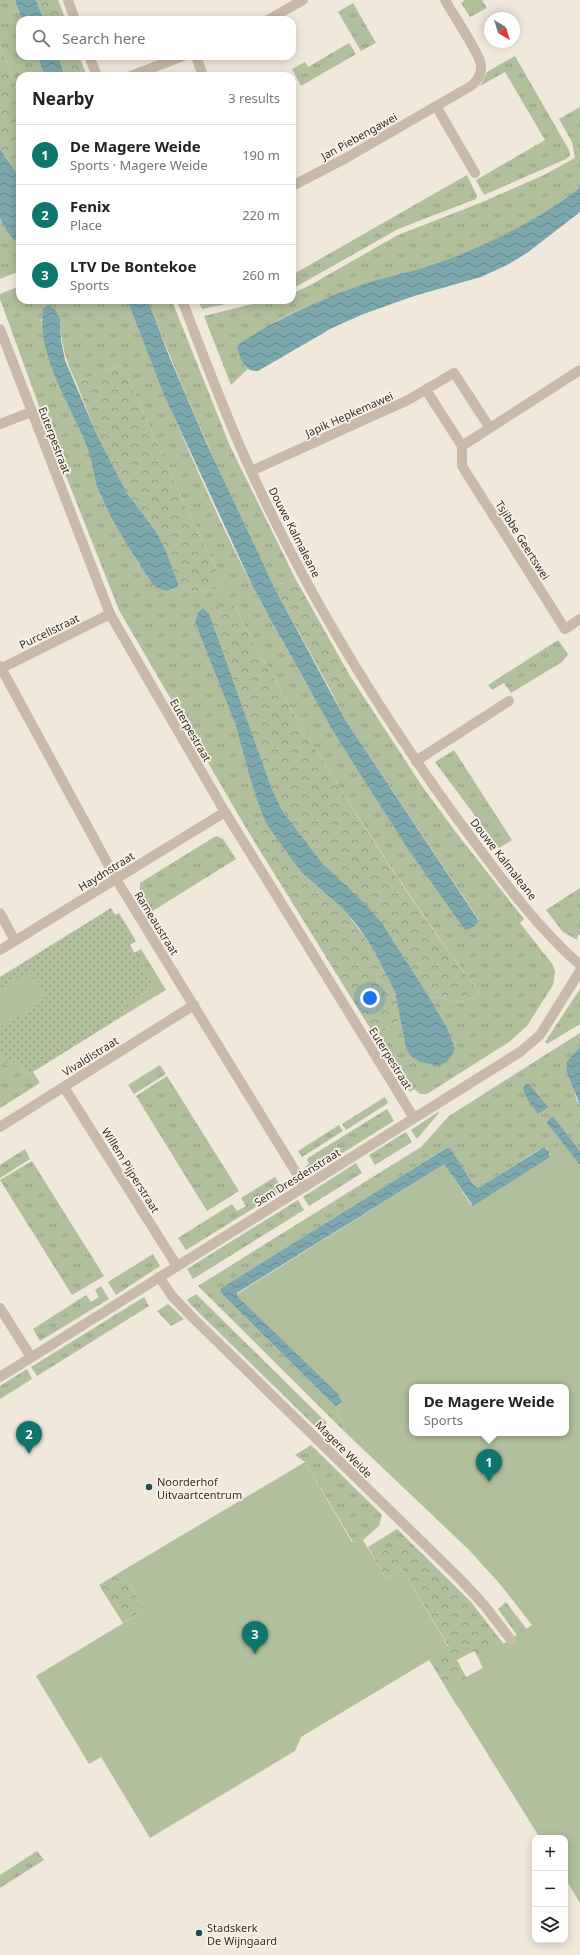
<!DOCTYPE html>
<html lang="en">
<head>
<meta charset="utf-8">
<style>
	body { margin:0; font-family:"Noto Sans",sans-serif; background:#f6f6f6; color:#222 }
	.controls { position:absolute; right:12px; bottom:12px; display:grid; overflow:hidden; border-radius:8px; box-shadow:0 2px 10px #0003 }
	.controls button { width:36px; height:36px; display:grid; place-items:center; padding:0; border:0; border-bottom:1px solid #e0e0e0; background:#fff; color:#222; font:20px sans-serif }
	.compass { position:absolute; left:484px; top:12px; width:36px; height:36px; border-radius:50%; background:#fff; box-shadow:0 2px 10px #0003; rotate:142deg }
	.you { position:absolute; left:370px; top:998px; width:14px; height:14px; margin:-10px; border:3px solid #fff; border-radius:50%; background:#1a73e8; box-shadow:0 0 0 6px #1a73e833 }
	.badge { display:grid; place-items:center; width:26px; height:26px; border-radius:50%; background:#0f766e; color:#fff; font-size:13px; font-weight:700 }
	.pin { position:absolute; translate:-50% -33px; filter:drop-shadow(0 1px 2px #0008) }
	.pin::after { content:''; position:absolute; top:21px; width:14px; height:12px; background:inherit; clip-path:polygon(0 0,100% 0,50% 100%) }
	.popup { position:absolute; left:409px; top:1384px; width:160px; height:52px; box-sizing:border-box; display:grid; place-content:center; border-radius:8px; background:#fff; filter:drop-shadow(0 1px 3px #0005); font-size:13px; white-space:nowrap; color:#767676 }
	.popup b { font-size:15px; color:#222 }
	.popup::after { content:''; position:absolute; left:50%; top:100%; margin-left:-8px; border:8px solid transparent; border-top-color:#fff }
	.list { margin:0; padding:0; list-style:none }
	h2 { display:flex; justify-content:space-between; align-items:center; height:52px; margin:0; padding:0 16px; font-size:17px }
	h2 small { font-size:13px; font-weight:400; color:#767676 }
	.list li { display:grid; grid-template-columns:26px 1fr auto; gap:12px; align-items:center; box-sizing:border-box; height:60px; padding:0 16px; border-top:1px solid #e0e0e0 }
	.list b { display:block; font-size:15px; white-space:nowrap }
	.list p { margin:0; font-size:13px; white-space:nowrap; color:#767676 }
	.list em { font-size:13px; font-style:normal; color:#767676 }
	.icon { flex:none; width:22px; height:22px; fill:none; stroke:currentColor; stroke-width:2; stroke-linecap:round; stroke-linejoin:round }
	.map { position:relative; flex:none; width:580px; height:1955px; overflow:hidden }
	.search { position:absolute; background:#fff; box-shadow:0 2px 10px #0003; left:16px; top:16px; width:280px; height:44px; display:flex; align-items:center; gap:10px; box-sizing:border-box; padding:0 14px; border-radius:12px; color:#767676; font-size:15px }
	.panel { position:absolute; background:#fff; box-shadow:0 2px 10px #0003; left:16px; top:72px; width:280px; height:232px; border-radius:12px }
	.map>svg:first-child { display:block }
	.grass { fill:url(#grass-tufts); fill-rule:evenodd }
	.forest { fill:url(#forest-crowns) }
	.park { fill:url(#park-dots) }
	.pitch { fill:#b1bf9c; fill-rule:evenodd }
	.water { fill:url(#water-waves) }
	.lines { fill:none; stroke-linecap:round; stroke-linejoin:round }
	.minor { stroke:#c8b9a8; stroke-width:10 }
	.tertiary { stroke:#c8b9a8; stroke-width:10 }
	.poi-dot { fill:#1f4e55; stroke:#f9f2e8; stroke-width:1.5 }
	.labels { text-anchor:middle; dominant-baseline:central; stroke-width:3.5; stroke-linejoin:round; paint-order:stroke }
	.street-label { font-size:11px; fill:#362d28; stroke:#f9f2e8 }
	.poi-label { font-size:11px; fill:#362d28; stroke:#f9f2e8; text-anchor:start }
</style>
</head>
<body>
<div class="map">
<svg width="580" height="1955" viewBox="0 0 580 1955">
	<defs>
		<pattern id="grass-tufts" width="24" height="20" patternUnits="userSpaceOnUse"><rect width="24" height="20" fill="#b1bf9c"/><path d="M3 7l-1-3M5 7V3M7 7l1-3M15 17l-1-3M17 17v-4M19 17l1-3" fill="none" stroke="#919c7f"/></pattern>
		<pattern id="forest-crowns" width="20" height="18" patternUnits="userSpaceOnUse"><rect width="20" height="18" fill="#b1bf9c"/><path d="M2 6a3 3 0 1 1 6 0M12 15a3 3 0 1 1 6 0" fill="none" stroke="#919c7f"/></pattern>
		<pattern id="park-dots" width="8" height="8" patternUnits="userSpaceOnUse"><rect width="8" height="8" fill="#b1bf9c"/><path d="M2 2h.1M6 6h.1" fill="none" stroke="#919c7f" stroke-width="1.8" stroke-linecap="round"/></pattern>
		<pattern id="water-waves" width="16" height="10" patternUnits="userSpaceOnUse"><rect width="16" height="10" fill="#7ca8ad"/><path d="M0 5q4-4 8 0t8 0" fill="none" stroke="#66898d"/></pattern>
	</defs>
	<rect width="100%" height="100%" fill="#f1e8dc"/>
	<path class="grass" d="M0,0h15l7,20h-2v36h17l8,20h-25v22l-20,-53z
		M465,0h17l5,8 -17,9 -9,-14z
		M353,3l23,40 -15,8 -23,-39z
		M349,43l7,11 -55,32 -9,-17 13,-7 3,5z
		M515,56l54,94 1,5 -4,4 -82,36 -8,-15 69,-40 -40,-68 -25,14 7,-14z
		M580,107v80c-42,32 -93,61 -144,77 -52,16 -105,29 -154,54 -15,9 -30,20 -45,30l7,17 4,4 -17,16 -27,-69 65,-16h23v-6l20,-10 86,-49 82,-32 64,-28 31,-17 -3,-16 -13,-23z
		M467,175l10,21 -1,3 -78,30 -106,60v-14z
		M0,217c4,12 10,20 20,28v26l-20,8z
		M20,286v14h107c38,97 78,194 126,287 62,119 135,232 212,342l9,-2 5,-7 -133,-199 -16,-32 20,-13 74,113 34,46 66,84 -4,4 33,42 2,7 -2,13 -26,41 -18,16 -82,52h-7l-6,-5 -4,3 -35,-56 26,-17 5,29 40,-22 -18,-31 31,7 22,-7c-52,-69 -99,-140 -144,-212 -37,-58 -72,-117 -103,-178l1,118 28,94 -17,11 -127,-218 -72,-182 -47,-129v-5zM41,319h19c1,25 5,40 16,63l46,-17 65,145 38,77c-14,2 -34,9 -46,-1l-7,4 -33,-26 -39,-69 -6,-29 -7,-22 -35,-76z
		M148,300h19l1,3 4,-2 58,145 65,132 -21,9c-45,-94 -89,-189 -126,-287z
		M198,300h45l-41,9z
		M558,640l10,14 -6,8 -51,31 -7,-10 -12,7 -4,-5z
		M454,750l58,90 -13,8 -64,-86z
		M216,836l7,3 13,20 -85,53 -11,-18v-11z
		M580,888v47h-2l-1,5 -14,-8 -17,-22z
		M141,949l25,41 -40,24 -4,-7 32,-20 -20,-34z
		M580,989v35l-33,20 -2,-2z
		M580,1033v14l-13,14 10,40 3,4v46l-27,-35 -7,6 34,43 -168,222 -1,51 -51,-65 111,-168 80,-50 -4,-7 -9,2 -60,38 -5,-4 -23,-35h-5l-224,139 -1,4 116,115 9,25 -147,-146 223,-139 28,-31z
		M0,1054l8,12 10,-7 10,16 5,-3 7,11 -40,25z
		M160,1065l6,9 -32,20 -6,-9z
		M167,1076l72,115 -32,20 -71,-115z
		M385,1097l3,6 -42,27 -4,-6z
		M387,1109l7,12 -2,1 -75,47h-6l-6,-2 4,-4 -2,-3 1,-2z
		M438,1112l1,1 -22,26 -6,-9z
		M339,1125l4,6 -41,26 -4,-6z
		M406,1132l6,10 -37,23 -6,-10z
		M25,1149l5,10 -30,19v-13z
		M32,1161l72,115 -32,19 -72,-115z
		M356,1163l6,10 -53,33 -6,-9z
		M275,1177l8,13 -97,60 -8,-12 54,-34 5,7 9,-5 -5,-8z
		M298,1200l6,10 -111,69 -6,-10z
		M153,1254l7,12 -44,29 -8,-13z
		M101,1286l8,13 -69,42 -7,-12 53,-34 5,7 8,-5 -4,-7z
		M196,1294l131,129 -7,8 -129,-126 -4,-5z
		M144,1297l5,9 -112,70 -6,-9z
		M168,1304l16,15 -13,7 -14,-15z
		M27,1369l5,10 -32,20v-13z
		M311,1445l71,70 -3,11 -16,14 -2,-3 -8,5 -48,-80 -10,-7z
		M397,1529l74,73 35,45 34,191 -74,-161 17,-9 -3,-7 8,3 -87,-122 -28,14 -5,-9z
		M506,1602l32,42 -21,-9 -19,-26z
		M37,1851l7,9 -44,28v-13z"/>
	<path class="forest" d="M36,0h22l8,20h-22z
		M0,45l20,53v80l-20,-29z
		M58,56h21l8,20h-22z
		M122,365l65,145 38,77c-14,2 -34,9 -46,-1l-13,-35 -9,-18 -30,-40 -30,-58 -21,-53z
		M295,578l55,98 -20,13 -56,-102z
		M234,605c31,61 66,120 103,178 45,73 92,144 144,212l-22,7 -31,-7 -46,-72 -59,-59 -41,-54 -10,-21 -63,-175 -6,-6z
		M263,817l39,56 39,34 15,18 17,24 22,43 6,27 -26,17 -129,-208z
		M401,1542l51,44 50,66 -22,9 -6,-10 -17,9 9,17 8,23 -15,9 -30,-49 20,-13 -47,-78 -16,9 -13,-22z
		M122,1571l23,39 -22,13 -24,-38z"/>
	<path class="park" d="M111,908l4,7 4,-2 17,28 -6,4 24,42 -32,20 4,7 -98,61 -10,-16 -10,7 -8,-12v-77z"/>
	<path class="pitch" d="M29,971l7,11 2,-1 4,6 -2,2 6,10 -46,29v-38z
		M563,1142l17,23v738l-15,-25v-40h-25l-93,-149 36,-21 -4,-8 53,-35 -32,-41 -32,-35 -123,-117 -9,-25 5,-3 -103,-107 -1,-3 206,-129 2,-1 26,41 80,-50 -2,-4zM412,1387h154v46h-154z
		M305,1462l47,80 9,-5 25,41 16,-9 47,79 -148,89 -6,14 -145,87 -49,-81 -12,7 -53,-88 109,-66 -23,-39z"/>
	<path class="water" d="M15,0h21l8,20h-22z
		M37,56h21l7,20h-20z
		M0,149l20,29v67c-10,-8 -16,-16 -20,-28z
		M580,187v25l-53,41 -20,12 -26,12 -67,19 -53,19 -29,13 -74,43c-14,1 -17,-12 -21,-23l2,-4c40,-27 86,-47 132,-62 22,-7 45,-11 67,-19 50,-18 100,-43 142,-76z
		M127,300h21l21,56 37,86 68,145 72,134 133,200 -5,6 -9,3 -57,-81 -75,-118 -63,-112 -18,-34 -87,-188z
		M48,305l7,4 5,10 1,21 4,20 32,75 30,58 30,40 9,18 13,35c-10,6 -16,6 -26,-1 -18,-28 -38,-58 -52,-89 -7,-13 -8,-36 -15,-52 -16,-40 -50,-91 -43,-135z
		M203,608l6,6 63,175 10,21 41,54 42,40 17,19 46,72 18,31 9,23 -7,12 -9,5 -19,-4 -9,-6 -5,-8 -11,-56 -22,-43 -16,-24 -16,-18 -39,-34 -32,-44 -7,-12 -11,-33 -17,-61 -40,-101 3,-9z
		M580,1047v58l-14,-35 1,-9z
		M526,1084h3l19,23 -10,7 -12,-17 -3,-9z
		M553,1116l27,35v14l-34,-43z
		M544,1147l5,4 1,6 -77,49 -28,-41h-2l-206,128 1,4 100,97 4,8 -6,5 -116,-115 1,-4 224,-139 5,-1 23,36 5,4z"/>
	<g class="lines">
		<path class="minor" d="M268,20l35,-20
			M196,56l7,20
			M131,76l52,-20
			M436,106l39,67
			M292,186l54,-28 125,-72c6,-5 11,-12 10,-21 -1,-11 -29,-52 -36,-65
			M0,329l110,285 115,198 189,306
			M580,370l-118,76v20l103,163 15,-10
			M426,390l36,56
			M0,424l31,-12
			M251,471l157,-71 46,-27 36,55
			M0,666l116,213 189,308
			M0,669l110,-55
			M416,761l93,-60
			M0,913l15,28
			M0,950l225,-138
			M64,1087l113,179
			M0,1127l194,-122
			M159,1277l13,19 22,23 266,260 24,26 27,35
			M0,1308l31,49
			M0,1377l520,-325 20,-17 40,-64"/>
		<path class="tertiary" d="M68,0l7,20
			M89,56l8,20
			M182,300c22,57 43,115 69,171 57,125 129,242 210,353 36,48 74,102 119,141"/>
	</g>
	<g class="poi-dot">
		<circle cx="149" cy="1487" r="4"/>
		<circle cx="199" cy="1933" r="4"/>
	</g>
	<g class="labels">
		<g class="street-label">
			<text transform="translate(359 136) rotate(-29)">Jan Piebengawei</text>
			<text transform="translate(349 414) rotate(-24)">Japik Hepkemawei</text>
			<text transform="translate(55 440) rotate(69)">Euterpestraat</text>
			<text transform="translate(295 532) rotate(63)">Douwe Kalmaleane</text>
			<text transform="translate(523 540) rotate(58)">Tsjibbe Geertswei</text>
			<text transform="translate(49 631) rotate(-26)">Purcellstraat</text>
			<text transform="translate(191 730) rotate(60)">Euterpestraat</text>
			<text transform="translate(504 859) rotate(52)">Douwe Kalmaleane</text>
			<text transform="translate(106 871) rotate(-32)">Haydnstraat</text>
			<text transform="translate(157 923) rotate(58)">Rameaustraat</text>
			<text transform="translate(90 1056) rotate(-32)">Vivaldistraat</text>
			<text transform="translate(391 1058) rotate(58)">Euterpestraat</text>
			<text transform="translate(131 1170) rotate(58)">Willem Pijperstraat</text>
			<text transform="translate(297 1177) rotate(-32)">Sem Dresdenstraat</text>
			<text transform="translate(344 1449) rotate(45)">Magere Weide</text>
		</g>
		<g class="poi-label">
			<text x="157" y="1481">Noorderhof<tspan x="157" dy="13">Uitvaartcentrum</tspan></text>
			<text x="207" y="1927">Stadskerk<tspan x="207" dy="13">De Wijngaard</tspan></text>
		</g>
	</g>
</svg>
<div class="controls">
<button>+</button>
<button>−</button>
<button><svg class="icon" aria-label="layers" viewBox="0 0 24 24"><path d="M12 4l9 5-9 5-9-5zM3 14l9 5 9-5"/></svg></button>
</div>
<svg class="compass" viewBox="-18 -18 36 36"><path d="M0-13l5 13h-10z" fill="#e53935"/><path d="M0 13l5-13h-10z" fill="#767676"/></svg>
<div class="you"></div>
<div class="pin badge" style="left:489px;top:1482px">1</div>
<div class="popup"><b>De Magere Weide</b>Sports</div>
<div class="pin badge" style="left:29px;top:1454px">2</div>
<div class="pin badge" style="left:255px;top:1654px">3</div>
<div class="search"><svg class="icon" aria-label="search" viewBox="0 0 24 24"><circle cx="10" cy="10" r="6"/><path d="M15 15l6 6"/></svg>Search here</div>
<section class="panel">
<h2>Nearby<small>3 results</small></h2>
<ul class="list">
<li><span class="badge">1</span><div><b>De Magere Weide</b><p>Sports · Magere Weide</p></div><em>190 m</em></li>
<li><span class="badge">2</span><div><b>Fenix</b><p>Place</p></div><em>220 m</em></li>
<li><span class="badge">3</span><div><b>LTV De Bontekoe</b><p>Sports</p></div><em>260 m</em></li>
</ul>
</section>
</div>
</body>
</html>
